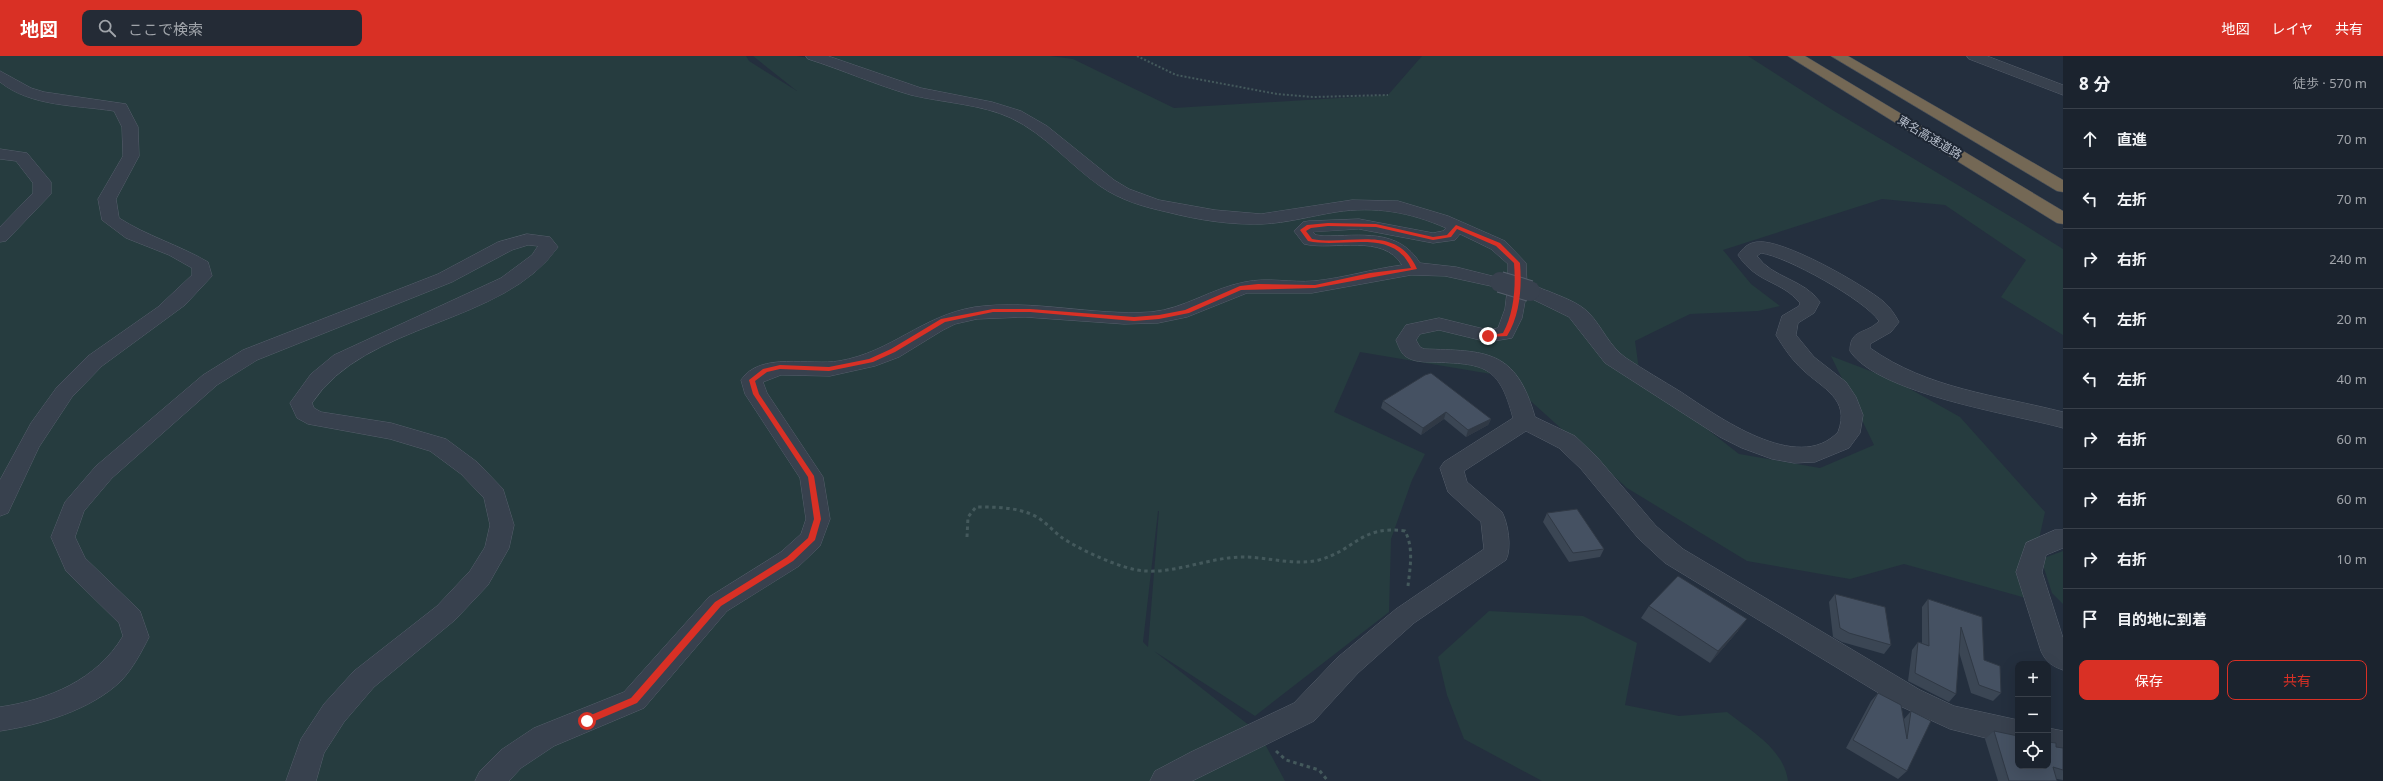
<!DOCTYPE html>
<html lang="ja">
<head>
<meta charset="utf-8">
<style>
	body { margin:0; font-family:"Noto Sans","Noto Sans JP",sans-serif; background:#242b36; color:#f1f3f6 }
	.controls { position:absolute; right:12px; bottom:12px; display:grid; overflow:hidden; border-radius:8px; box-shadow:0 4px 16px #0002 }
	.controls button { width:36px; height:36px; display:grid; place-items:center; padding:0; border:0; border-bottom:1px solid #39404a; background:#1b232e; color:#f1f3f6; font:20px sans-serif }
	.stop { position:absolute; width:12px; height:12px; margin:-9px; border:3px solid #d93025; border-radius:50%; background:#fff }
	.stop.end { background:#d93025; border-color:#fff; box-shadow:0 1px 4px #0008 }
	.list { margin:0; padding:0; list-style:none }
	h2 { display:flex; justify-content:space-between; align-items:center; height:52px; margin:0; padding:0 16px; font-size:17px }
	h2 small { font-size:13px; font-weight:400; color:#a0a4aa }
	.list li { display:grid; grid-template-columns:26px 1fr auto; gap:12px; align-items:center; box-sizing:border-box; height:60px; padding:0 16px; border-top:1px solid #39404a }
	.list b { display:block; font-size:15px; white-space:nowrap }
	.list em { font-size:13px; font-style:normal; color:#a0a4aa }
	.actions { display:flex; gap:8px; padding:12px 16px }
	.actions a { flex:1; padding:9px 0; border:1px solid #d93025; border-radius:8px; text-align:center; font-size:14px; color:#d93025 }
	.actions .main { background:#d93025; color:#fff }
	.icon { flex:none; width:22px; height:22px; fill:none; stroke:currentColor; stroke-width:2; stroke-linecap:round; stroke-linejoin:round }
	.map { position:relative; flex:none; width:2063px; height:725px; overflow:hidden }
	header { display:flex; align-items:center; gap:24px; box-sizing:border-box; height:56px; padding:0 20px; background:#d93025; color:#fff }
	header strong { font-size:19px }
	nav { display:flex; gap:22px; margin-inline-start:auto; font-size:14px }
	.search { width:280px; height:36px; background:#242b36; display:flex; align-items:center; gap:10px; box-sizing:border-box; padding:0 14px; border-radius:8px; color:#a0a4aa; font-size:15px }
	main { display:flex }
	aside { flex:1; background:#1b232e }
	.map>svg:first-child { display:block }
	.green { fill:#263c3f; fill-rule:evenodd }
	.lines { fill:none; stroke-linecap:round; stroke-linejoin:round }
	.street-casing { stroke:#565f6c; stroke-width:1 }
	.highway-casing { stroke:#434c59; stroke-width:1 }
	.path-far1 { stroke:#44595c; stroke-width:2; stroke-dasharray:2 2; stroke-linecap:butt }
	.path { stroke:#44595c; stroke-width:3; stroke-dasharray:3.5 3.5; stroke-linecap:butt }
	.street { fill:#38414e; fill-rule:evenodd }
	.highway { fill:#746855; fill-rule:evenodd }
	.street-bridge-casing { stroke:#565f6c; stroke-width:22; stroke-linecap:butt }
	.street-bridge { stroke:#38414e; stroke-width:20 }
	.wall { fill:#3b4654 }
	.shaded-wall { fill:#303945 }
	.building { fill:#455162; stroke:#303945 }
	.route { fill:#d93025 }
	.labels { text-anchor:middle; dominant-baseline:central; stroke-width:4; stroke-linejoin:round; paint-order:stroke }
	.far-street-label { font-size:12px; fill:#b4bcc9; stroke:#1d2633 }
</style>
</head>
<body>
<header>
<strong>地図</strong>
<div class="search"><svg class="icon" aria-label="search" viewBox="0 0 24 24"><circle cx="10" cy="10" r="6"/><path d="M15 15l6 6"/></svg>ここで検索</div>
<nav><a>地図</a><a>レイヤ</a><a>共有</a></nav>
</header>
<main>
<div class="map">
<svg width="2063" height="725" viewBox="0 0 2063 725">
	<rect width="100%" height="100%" fill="#242f3e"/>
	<path class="green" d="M0,0h746l3,5 48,30 -44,-35h44l23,4 -9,-4h239l23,3 101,49 214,-13 34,-39h326l86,55 189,113 40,25v86l-62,-38 25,-37 -81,-55 -63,-6 -159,51 28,34 29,22 -22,5 -68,3 -55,27 5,36 99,77 81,14 54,-23 -43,-89 63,24 66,37 85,95 -19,86 -122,-34 -54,15 -103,-18 -120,-73 -124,-112 -143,-24 -26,60 91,42 -13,26 -21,59 -2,73 -134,104 -101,-65 105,82 26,48h-1285zM1158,455h1l-11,136 -5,-5z
		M2063,495v53l-11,-11 -11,-34z
		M1489,555l94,5 54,27 -12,62 54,11 48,-4c24,19 57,37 61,69h-246l-78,-42 -17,-44 -9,-38z"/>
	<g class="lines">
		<defs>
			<path id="street" d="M806,0h22l93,32 71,14 29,9 26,15 67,54 15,9 30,11 56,10 46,4 91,-14 46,1 50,15 57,25 21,22 1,23c7,-2 14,3 21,5 14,6 30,11 41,22 14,15 20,33 37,45 18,12 37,23 55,34 36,24 117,83 157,40 13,-33 -16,-44 -35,-62 -11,-10 -19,-22 -27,-35l6,-19 17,-10 1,-3c-19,-23 -43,-19 -62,-48 5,-7 10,-12 19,-13 25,-4 107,43 127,60 6,5 11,13 15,20l-8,10 -21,12v4c58,41 126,47 193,64v16c-50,-14 -185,-34 -213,-77 0,-23 16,-16 29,-30 -14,-21 -93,-65 -118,-68l-4,3c15,22 47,23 63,46l-6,11 -16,10 -2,12 18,22 32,25 10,15 7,18 -3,18 -11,15 -34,14 -21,1 -22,-4 -30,-11 -22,-11 -115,-74 -36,-46 -43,-21 -4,22 -10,20 -24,4 -49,-12 -19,4 -4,6 4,7 4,2c62,2 92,0 111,68l40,19 22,21 59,69 27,23 237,141 34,16 64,14v26l-68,-17 -50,-23 -235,-143 -27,-25 -57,-69 -22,-21 -33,-17 -62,40 3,11 35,30c6,11 10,36 4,48l-92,63 -56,50 -44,48 -122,60h-42l5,-10 36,-19 103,-49 44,-46 58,-48 88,-60 -3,-27 -33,-30 -8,-24 4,-6 69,-44c-14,-54 -30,-54 -81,-56 -8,0 -19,0 -27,-6 -4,-3 -7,-11 -9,-16l10,-15 33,-7 49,12 10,-2 7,-19 3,-25 -8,4 -55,-12 -34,-1 -99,18h-65l-60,24 -29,6 -34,1 -99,-7 -48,2 -22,5 -12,6 -44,27 -24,9 -45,10 -49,-1 -18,7 4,11 56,84 7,42 -10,27 -21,20 -72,45 -83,97 -90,38 -33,22 -12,13h-34l5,-10 21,-21 33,-22 90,-36 85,-95 72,-45 20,-18 5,-15 -6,-41 -55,-84 -4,-14c19,-29 70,-14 98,-19 53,-9 82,-45 136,-54 59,-8 117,9 176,5 33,-3 61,-24 94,-30 23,-5 46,1 69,-1 30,-3 58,-12 88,-16 -19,-32 -68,-14 -98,-21l-10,-13 9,-9 6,-1 50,-2 74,14 10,-2 3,-3c-36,-16 -71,-22 -110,-16 -25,4 -49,11 -74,12 -32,1 -64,-4 -95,-12 -23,-5 -47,-12 -67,-26 -30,-21 -55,-52 -89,-68 -30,-14 -67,-15 -100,-23 -35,-10 -68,-25 -103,-36zM1359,173l74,14 22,-3 5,-6 31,15 17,15v16l-52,-13 -36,-4c-22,-35 -59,-27 -96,-27l-8,-1 -3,-3z
				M1967,0h20l76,29v10l-94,-36z
				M0,15l31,17 13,4 82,12 12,23 1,29 -23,43 3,19c28,18 60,27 89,44l4,14 -27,29 -83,61 -30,31 -33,50 -31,66 -8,3v-36l31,-57 26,-36 31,-31 70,-49 34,-32v-7l-23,-13 -43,-17 -24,-18 -4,-21 25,-43 -1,-29 -8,-16c-38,-6 -83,-4 -114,-29z
				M0,93l27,4 24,29v12l-45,47 -6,1v-15l33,-34v-10l-17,-22 -16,-2z
				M527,178l23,3 8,10c-55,79 -192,74 -246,156l2,5 7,4 70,11 55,16 31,23 26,27 11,36 -5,23 -21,37 -33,35 -81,67 -30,35 -20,31 -8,28h-30l15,-42 23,-35 30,-33 83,-65 33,-35 15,-24 5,-22 -6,-27 -23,-24 -31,-23 -40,-12 -82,-15 -11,-6 -7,-15 21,-29 23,-19 167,-77 31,-23 6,-9 -10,-1 -16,5 -60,32 -195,78 -40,25 -105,93 -28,33 -9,26 10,21 55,53 9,26c-8,16 -16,31 -28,44 -30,29 -81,44 -121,50v-24c48,-7 97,-27 123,-71l-4,-13 -53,-52 -15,-34 14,-35 31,-36 107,-91 40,-25 195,-76 60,-32z
				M2055,474h8v18l-17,7 -4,17 21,66v32c-11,-4 -17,-8 -22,-19l-25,-79 10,-29z
				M2048,672l15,3v26l-15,-3z"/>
			<path id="highway" d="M1788,0h17l258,155v13l-6,-1z
				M1831,0h17l215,124v12l-6,-1z"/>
		</defs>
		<use href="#street" class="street-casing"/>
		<use href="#highway" class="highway-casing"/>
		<path class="path-far1" d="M1137,0l39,19 101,19 36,3 75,-2"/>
		<path class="path" d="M967,481l1,-20 8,-10c19,0 39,0 57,8 11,5 19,15 28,22 19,13 62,33 84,34 33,2 65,-14 98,-14 25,0 51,9 76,3 37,-10 41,-35 86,-29 9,17 5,37 3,55
			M1276,695l10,9 33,10 9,11"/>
		<use href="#street" class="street"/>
		<use href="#highway" class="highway"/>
		<defs>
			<path id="street-bridge" d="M1500,226l30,9"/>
		</defs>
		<use href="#street-bridge" class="street-bridge-casing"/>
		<use href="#street-bridge" class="street-bridge"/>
	</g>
	<path class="wall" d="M1383,345l108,18 -3,6 -22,12 -22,-18 -23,16 -40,-27z
		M1547,457l57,36 -4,8 -31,5 -26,-40z
		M1835,538l56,51 -7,9 -42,-12 -9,-5 -4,-35z
		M1928,543l54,18 2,43 17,33 -8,8 -22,-8 -12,-41 -3,42 -7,8 -41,-21 4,-31 6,-8 4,1v-36z
		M1649,550l89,25 -28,32 -69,-45z
		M1878,637l26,26 7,-8 -4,60 -9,8 -52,-31 25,-47z
		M1994,675l62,16 7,23v10l-6,-1v2h-59l-13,-42z"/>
	<path class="shaded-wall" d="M1446,356l-2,7 -23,16 2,-7z
		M1491,363l-3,6 -22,12 2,-7z
		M1747,563l-9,12 -28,32 8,-12z"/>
	<path class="building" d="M1431,317l60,46 -23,11 -22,-18 -23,16 -40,-27 42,-26z
		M1577,453l27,40 -31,4 -26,-40z
		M1678,520l69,43 -29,32 -69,-45z
		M1835,538l50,13 6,38 -42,-12 -9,-5z
		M1928,543l54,18 2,43 16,6 1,27 -22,-8 -18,-58 -5,67 -41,-21 3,-31 11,4z
		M1878,637l23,12 6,34 4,-28 20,10 -24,50 -54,-31z
		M1994,675l24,5v30h30v-24l8,1v4l7,1v22l-10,-3 4,14h-48z"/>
	<path class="route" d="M1328,167l48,1 57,13 14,-2 9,-10 44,18 20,20c2,24 0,52 -13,73l-19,1 -3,-1 18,-3c11,-20 13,-47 11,-70l-18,-17 -39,-17 -6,8 -18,3 -57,-13 -48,-1 -17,2 -5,3 6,8c38,7 85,-16 105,30l-102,19 -74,2 -52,23 -30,6 -25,2 -104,-9h-37l-48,10 -50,30 -22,10 -44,9 -49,-2 -13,3 -12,9 4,13 55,82 7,43 -6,21 -22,21 -72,45 -84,97 -47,20h-6v-5l47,-20 84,-96 72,-45 21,-19 6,-19 -6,-42 -55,-83 -4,-14 14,-11 17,-4 49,2 40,-8 22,-10 50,-30 52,-10h37l104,8 25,-2 26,-5 55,-24 18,-2 57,1 55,-12 41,-5c-18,-41 -68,-19 -103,-27l-8,-11 7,-5z"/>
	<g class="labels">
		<g class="far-street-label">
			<text transform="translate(1930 81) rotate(31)">東名高速道路</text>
		</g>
	</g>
</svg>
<div class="controls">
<button>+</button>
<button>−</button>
<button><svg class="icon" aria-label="locate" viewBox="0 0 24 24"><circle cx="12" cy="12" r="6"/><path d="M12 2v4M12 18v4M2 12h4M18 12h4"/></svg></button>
</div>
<div class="stop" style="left:587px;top:665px"></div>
<div class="stop end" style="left:1488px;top:280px"></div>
</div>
<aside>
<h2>8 分<small>徒歩 · 570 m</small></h2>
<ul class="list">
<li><svg class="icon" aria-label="ahead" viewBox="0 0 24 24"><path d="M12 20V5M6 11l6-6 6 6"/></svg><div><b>直進</b></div><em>70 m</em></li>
<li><svg class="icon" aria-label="left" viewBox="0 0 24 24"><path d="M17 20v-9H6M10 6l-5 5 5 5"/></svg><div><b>左折</b></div><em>70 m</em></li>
<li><svg class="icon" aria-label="right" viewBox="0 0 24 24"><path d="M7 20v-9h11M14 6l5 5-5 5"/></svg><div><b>右折</b></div><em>240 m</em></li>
<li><svg class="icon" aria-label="left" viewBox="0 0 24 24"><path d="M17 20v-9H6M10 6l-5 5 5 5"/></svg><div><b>左折</b></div><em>20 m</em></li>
<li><svg class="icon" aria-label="left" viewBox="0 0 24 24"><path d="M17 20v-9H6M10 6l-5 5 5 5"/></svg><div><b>左折</b></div><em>40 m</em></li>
<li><svg class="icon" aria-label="right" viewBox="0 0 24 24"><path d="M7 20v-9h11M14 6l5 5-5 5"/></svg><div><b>右折</b></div><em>60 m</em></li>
<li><svg class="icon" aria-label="right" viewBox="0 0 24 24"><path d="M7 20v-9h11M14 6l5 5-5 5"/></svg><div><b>右折</b></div><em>60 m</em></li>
<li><svg class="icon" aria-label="right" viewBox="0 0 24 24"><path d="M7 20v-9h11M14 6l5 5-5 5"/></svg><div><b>右折</b></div><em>10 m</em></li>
<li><svg class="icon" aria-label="arrive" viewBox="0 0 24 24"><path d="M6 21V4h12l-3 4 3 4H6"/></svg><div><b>目的地に到着</b></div></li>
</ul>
<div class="actions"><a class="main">保存</a><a>共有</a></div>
</aside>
</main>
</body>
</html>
